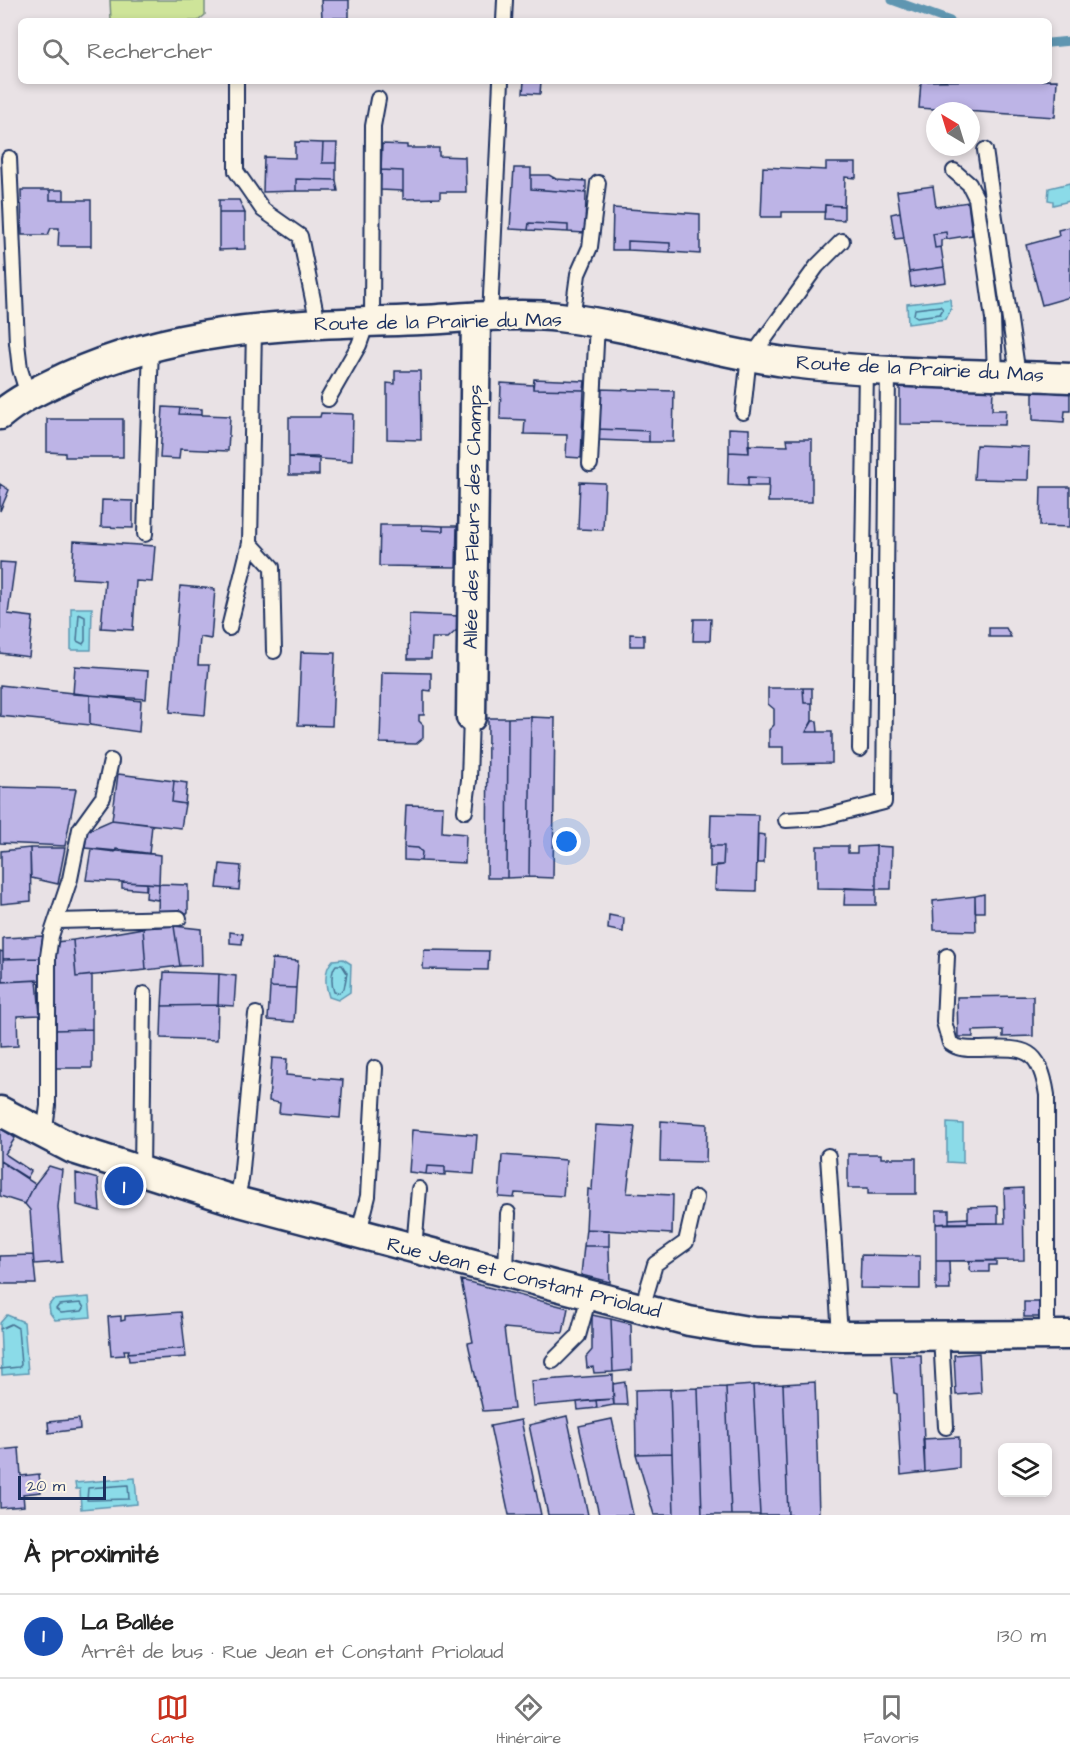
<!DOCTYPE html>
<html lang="fr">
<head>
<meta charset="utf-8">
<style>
	body { margin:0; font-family:"Architects Daughter",sans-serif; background:#f6f6f6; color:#222 }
	.controls { position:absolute; right:18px; bottom:18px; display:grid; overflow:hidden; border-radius:9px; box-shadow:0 3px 9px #0003 }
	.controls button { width:54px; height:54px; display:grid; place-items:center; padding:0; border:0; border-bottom:2px solid #e0e0e0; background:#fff; color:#222; font:30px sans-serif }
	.compass { position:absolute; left:926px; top:102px; width:54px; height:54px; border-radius:50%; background:#fff; box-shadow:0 3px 9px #0003; rotate:322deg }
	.scale { position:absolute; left:18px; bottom:15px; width:88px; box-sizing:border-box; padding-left:6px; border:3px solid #1b2f5e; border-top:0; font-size:16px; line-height:21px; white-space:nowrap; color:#1b2f5e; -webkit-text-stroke:4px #fcf5e5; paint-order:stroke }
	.you { position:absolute; left:567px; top:842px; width:21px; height:21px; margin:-15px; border:4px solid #fff; border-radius:50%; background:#1a73e8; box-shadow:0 0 0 9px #1a73e833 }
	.badge { display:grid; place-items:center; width:39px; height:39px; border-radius:50%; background:#c8321e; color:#fff; font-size:20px; font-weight:700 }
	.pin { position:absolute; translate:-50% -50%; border:3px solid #fff; box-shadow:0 2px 6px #0006 }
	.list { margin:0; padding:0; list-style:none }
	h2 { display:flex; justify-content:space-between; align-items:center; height:78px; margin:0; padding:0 24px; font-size:26px }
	h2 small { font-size:20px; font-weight:400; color:#767676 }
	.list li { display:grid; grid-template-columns:39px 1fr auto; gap:18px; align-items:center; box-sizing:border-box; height:84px; padding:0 24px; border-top:2px solid #e0e0e0 }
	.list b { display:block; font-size:22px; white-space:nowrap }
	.list p { margin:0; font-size:20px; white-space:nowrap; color:#767676 }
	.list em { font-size:20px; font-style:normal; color:#767676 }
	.icon { flex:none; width:33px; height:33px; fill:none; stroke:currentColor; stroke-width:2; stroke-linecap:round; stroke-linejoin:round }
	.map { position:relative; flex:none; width:1070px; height:1515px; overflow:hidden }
	.search { position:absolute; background:#fff; box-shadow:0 3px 9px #0003; left:18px; right:18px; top:18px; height:66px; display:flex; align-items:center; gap:15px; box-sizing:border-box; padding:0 21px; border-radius:9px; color:#767676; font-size:22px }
	.sheet { height:162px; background:#fff }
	nav { display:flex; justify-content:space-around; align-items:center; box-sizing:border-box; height:84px; border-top:2px solid #e0e0e0; background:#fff; font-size:16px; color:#767676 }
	nav a { display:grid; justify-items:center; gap:3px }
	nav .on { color:#c8321e }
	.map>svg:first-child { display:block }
	.green { fill:#cee499; stroke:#748a7c; stroke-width:1.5 }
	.water { fill:#8bdbe8; stroke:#5e96b1; stroke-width:1.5 }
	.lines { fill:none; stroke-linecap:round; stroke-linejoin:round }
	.shore { stroke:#487495; stroke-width:1.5 }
	.stream { stroke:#5e96b1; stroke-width:9 }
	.building { fill:#bdb4e6; stroke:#1b2f5e; stroke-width:1.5 }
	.lane-casing { stroke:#1b2f5e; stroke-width:18 }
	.street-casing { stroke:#1b2f5e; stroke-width:33 }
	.lane { stroke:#fcf5e5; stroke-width:14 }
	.street { stroke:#fcf5e5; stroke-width:28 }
	.labels { text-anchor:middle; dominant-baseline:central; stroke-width:5; stroke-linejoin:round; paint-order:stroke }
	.street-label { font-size:20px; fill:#1b2f5e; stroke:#fcf5e5 }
</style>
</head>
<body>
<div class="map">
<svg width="1070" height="1515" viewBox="0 0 1070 1515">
	<rect width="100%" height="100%" fill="#e9e2e5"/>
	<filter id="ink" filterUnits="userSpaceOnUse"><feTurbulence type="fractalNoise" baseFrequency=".0167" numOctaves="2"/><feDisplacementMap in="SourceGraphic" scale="12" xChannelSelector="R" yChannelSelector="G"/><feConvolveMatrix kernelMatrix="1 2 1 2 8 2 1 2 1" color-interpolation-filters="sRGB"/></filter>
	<g filter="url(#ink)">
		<path class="green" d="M110,0h95v15l-7,6h-87z"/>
		<path class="water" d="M1070,183v18l-17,4v-4l-5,-1 1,-12z
			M950,299l1,10 -5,10 -38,5 -1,-20z
			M71,608h21l-1,42h-20z
			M343,959l8,5 -1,28 -12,8 -9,-3c-4,-13 -5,-28 4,-37z
			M947,1123l16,1v39l-16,-1z
			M89,1297l2,20 -36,3 -5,-7 -1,-8 4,-5z
			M7,1315l17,7 4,51 -26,2 -2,-52z
			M135,1478l2,26 -56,5 -1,-20h-4l-1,-6z"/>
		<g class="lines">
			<path class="shore" d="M940,306l3,3 -3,5 -23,3 -3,-2 1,-6z
				M79,614l6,3v24l-2,3 -6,-3z
				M336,965h6l5,8 -3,16 -6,4 -4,-1c-3,-8 -3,-21 2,-27z
				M81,1303l3,5 -2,3 -21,2 -5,-4 3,-4z
				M0,1329l11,-5 7,4 3,37 -2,2 -19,2
				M128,1485l1,14 -42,1 1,-12z"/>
			<path class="stream" d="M892,0l58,21
				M1049,43l21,-2"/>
		</g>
		<path class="building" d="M321,0h28v18h-27z
			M1057,80l-2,37 -136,-9 2,-27z
			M524,81h17l-1,13 -17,-1z
			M295,142l28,1 -1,20h14v17l-40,-1v12l-33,1 1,-35 31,1z
			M323,143h14l-1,20h-14z
			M382,144l25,1v3h32v8l26,1 1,35h-26v6l-37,1v-28l-22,-1z
			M826,163h30v15l-11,-1 -1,29 -19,-1v7h-43v5h-21l2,-50 63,3z
			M514,168h17v21l55,4 -1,40 -17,-1v-7l-39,-2 -1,7 -18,-1z
			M381,170l22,1v20l-23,-1z
			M531,175h18l7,4 30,2v12l-55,-4z
			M296,179l40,1 2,11h-42z
			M933,186l3,21 32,-5 4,33 -25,4 -1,-7 -13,2 2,14 6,-1 3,20 -35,5 -12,-81z
			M21,190h29v10h41v46h-33l1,-18h-8l-3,7h-26z
			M50,190h14v10h-14z
			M219,200h20l6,13h-26z
			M825,205l19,1v14l-20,-1z
			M613,208l87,6v40l-30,-2v-9l-42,-2v9h-16z
			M900,212l4,26 -9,1 -4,-25z
			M219,213h26v36l-26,1z
			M529,223l39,2v7l-40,-2z
			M1070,227v70l-28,8 -16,-60 33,-9 -1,-6z
			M946,232l1,7 -6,1v7l-6,1 -2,-14z
			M628,241l42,2v9l-42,-2z
			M944,267l2,15 -35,5 -2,-15z
			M395,371h25l1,69 -34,-1v-56l8,1z
			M534,379l51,2 -1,9 -51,-1z
			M501,383l32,2v4l51,1 -3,68 -15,-1 1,-22 -43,-1 1,-14 -25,-1z
			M900,387l93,3 -1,20h14l-1,15 -105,-1z
			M598,389l76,2 -1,51h-24v-11l-51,-2z
			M1033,389l37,2v20h-5l-1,11 -31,-2z
			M163,407l17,1 -1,6 51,2 -2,35 -48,-2 -1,10 -19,-1z
			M180,408l22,1v6l-23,-1z
			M321,413l32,1 -1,47 -63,-4v-40h31z
			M47,419h76v38h-58v-4l-18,-1z
			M729,428l20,1v24l-20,-1z
			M598,429l51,2v11l-52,-2z
			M787,439h25v63h-44l1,-24 -21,-1v9l-20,-1 1,-33 20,1 -1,-8 40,1z
			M976,445l53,2 -1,33 -54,-1z
			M289,457h30v18h-30z
			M748,477l21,1v8h-21z
			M580,482l25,1 -2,47 -25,-1z
			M0,484l9,6 -9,21z
			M1041,487h29v40l-30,-1z
			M102,500l31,1v27l-32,-1z
			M380,525h42v5l21,1v-5h14l-1,41 -77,-1z
			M422,525l21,1v5l-21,-1z
			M457,526h3v41h-4z
			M74,541l81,5 -3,36 -16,-1 -3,49 -32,-2 4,-48 -33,-2z
			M0,562l15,1 -7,51 25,3 -4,40 -29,-4z
			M180,586l35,3 -4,50 -11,-2 -2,28h11l-4,50 -35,-3z
			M409,614l50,2v12l-11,10h-16l-1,21h-23z
			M694,619h17l-1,22h-17z
			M989,628h17l5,9h-22z
			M630,634l14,1v11h-14z
			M301,652l34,1 -3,73 -34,-1z
			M75,666l73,5 -2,28 -73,-5z
			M382,672l49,1v18l-7,-1v25h-5v6l4,4v13l-7,6 -36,-1z
			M0,685l90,10v30l-90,-9z
			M768,688h35l1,15h8v19l-6,10h26v31l-49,1v-17h-14v-17l5,-5v-16l-6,-5z
			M803,688h9v15h-8z
			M90,695l51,6 -2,31 -49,-7z
			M531,717l24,1 -2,160 -24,-1z
			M531,717l-2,160 -22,1 1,-160z
			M488,718h20l-1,160h-20z
			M812,721h5l1,11h-12z
			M118,774l56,7 -2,21 13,2 -4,24 -69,-8z
			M174,781l13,2 -2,21 -13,-2z
			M0,787l76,2 -11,57 -65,-3z
			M406,805l37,1 -1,26 24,2 -1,29 -44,-2 1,-9 -4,-4 -14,-1z
			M711,814l47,1 -2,76 -41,-1 1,-25h7l1,-19h-14z
			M112,820l40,5 -3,29 -64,-6 2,-17z
			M758,834l7,1 -1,28h-7z
			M710,846h14l-1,19 -13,2z
			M817,846h31v7h9v-6l19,-1v43l-59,-1z
			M876,846l16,1 -1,42h-15z
			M404,847l14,1 4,4 -1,9 -17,-1z
			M30,848l1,53 -30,3v-53z
			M30,848h35l-7,36 -27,-6z
			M91,849l24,3 1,-3 8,1 36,5 -1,29 -73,-4z
			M220,864l21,2 -2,24 -22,-2z
			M122,882l24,1v7l-24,-2z
			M147,883l12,1 -1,16 -12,-2z
			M159,884l29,1v28l-30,-1z
			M845,888l31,1v16h-32z
			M984,894v18h-9v-16z
			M975,896l1,35 -42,-1 -1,-29z
			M609,915l15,3 -1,14 -15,-3z
			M174,926l27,3 1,36 -22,1z
			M174,926l6,40 -34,4 -3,-42z
			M143,928l3,42 -70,7 -3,-37z
			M230,932l13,2 -1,10 -12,-1z
			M43,936l-3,22 -37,1v-21z
			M73,940l3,37 16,-2v54l-38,1 2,-88z
			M424,950l65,1 -1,19 -65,-1z
			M0,951l3,1v30h-3z
			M40,958l1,22 -38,2v-23z
			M272,959l26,2 -2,27 -26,-1z
			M164,972l55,2 -1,31 -56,1z
			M219,974l17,2 -2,30 -16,-1z
			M37,980l3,35 -23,1 1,30 -18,1v-65z
			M270,987l26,1 -2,34 -26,-2z
			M1033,996v40l-30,1v-7l-30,1v6h-15l-1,-40z
			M218,1005l-1,35 -56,-2 1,-32z
			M92,1029v39h-37l-1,-38z
			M272,1058l15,1 -1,16 57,5 -3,38 -61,-5 1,-10 -11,-2z
			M661,1121l46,3 -1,38 -46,-1z
			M596,1125l39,2 -8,66 46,2 -1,39 -86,-5 2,-40 4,1z
			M0,1128l15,10 -10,16 26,17 -4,7 -27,-17z
			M412,1130l65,5 -3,39 -29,-2v-5l-18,-1 -1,8 -17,-2z
			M848,1154h33v4h35v36h-48v-6h-20z
			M502,1155l64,5 -3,36 -48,-3 -1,5 -15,-1z
			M0,1161l35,23 -10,20 -25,-8z
			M49,1166l13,4 -4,37 4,55 -28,2 -4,-54 -5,-6 10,-20z
			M427,1166l18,1v8l-19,-1z
			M76,1173l22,6 2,32 -23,-6z
			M1023,1188l1,72 -88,1v-37l69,-1 -1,-34z
			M998,1206v17h-30v-16z
			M936,1210h13v13l-13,1z
			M968,1218v5h-19v-4z
			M586,1229l23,1v16h-25z
			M584,1246h25l1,36 -29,-7z
			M33,1255l3,29h-36v-28z
			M861,1255l59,1v33l-60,-1z
			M936,1261h13l1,29h-14z
			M970,1261h26v4h-7v7h-17l-3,-3z
			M461,1280l107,28 -5,25 -59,-5 10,81 -31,2 -15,-68 5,-1z
			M1024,1302h17v15h-17z
			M181,1312l4,36 -57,5 1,-3h-5l1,5 -14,1 -3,-39 13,-1v5l4,-1v-4z
			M592,1315l19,4 2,53 -19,1 -1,-6 -6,1 -1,-11 6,-7z
			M611,1319l20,5 1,46 -19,2z
			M185,1348l1,9 -57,4 -1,-8z
			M979,1353l2,40 -25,2 -2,-40z
			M891,1355h30l4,117 -24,3 -4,-81 -3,-1z
			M613,1375v24l-80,7 -2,-25z
			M625,1382l2,23h-13l-1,-21z
			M815,1382l4,133h-31l-5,-131z
			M783,1384l5,131h-28l-7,-130z
			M753,1385l7,130h-29l-5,-128z
			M726,1387l5,128h-29l-4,-127z
			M698,1388l4,127h-28l-4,-126z
			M670,1389l2,64 -36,1 -1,-64z
			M613,1399l1,6 -17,3 -1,-8z
			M596,1400l1,8 -19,2 -1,-8z
			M567,1416l21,99h-40l-19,-90z
			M79,1419l1,10 -31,4 -1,-11z
			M612,1419l21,96h-34l-20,-89z
			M521,1420l20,95h-32l-19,-89z
			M959,1437v31l-34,4 -2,-33z
			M19,1448l2,28 18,-2 2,18 -18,2 1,12 -24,2v-58z
			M672,1453l2,62h-20l-18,-61z"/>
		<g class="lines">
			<defs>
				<path id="lane" d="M504,21l1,-21
					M236,81v90l27,39 37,26 18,88
					M985,150l33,225
					M9,158l8,185 3,26 8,26
					M954,171l15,13 7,14 17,121 2,55
					M490,317l11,-236
					M572,319l6,-45 12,-27 8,-64
					M372,322l1,-196 5,-27
					M254,328l-4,215 22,24 2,84
					M753,355l64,-89 25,-25
					M328,399l31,-54 8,-23
					M743,412l6,-57
					M590,464l7,-141
					M145,534l6,-188
					M229,628l21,-85
					M860,749l6,-380
					M465,811l4,-31 2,-63
					M786,820l35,-2 63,-16 4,-432
					M57,921l122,-3
					M947,956l-3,66 6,21c8,6 17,6 27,6 46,-1 62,-5 70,46v240
					M44,1135l4,-29v-150l3,-20 19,-57 10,-50 23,-32 8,-36
					M828,1156l11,164 4,16
					M142,1173l2,-179
					M236,1201l5,-21 15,-166
					M358,1236l10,-40 7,-128
					M414,1249l5,-60
					M506,1272l2,-59
					M642,1308l13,-44 31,-22 10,-44
					M941,1336l5,91
					M553,1361l25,-25 12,-43"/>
				<path id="street" d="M0,415c20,-17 43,-27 66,-38 117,-53 231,-52 355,-57 41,-2 98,-8 138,-3 76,9 150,35 226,45 94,12 190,11 285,16
					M471,717l5,-400
					M0,1111l73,38 163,52 453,120 65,11 89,4 227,-1"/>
			</defs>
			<use href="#lane" class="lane-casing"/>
			<use href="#street" class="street-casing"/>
			<use href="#lane" class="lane"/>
			<use href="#street" class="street"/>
		</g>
	</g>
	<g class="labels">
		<g class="street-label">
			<text transform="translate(438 322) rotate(-1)">Route de la Prairie du Mas</text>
			<text transform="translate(920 369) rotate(3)">Route de la Prairie du Mas</text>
			<text transform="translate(473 517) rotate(-89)">Allée des Fleurs des Champs</text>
			<text transform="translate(524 1278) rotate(14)">Rue Jean et Constant Priolaud</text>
		</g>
	</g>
</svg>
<div class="controls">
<button><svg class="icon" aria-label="layers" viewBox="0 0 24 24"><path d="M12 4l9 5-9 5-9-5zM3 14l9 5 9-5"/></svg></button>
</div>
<svg class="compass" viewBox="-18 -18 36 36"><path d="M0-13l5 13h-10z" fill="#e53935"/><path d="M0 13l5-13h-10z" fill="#767676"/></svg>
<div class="scale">20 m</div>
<div class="you"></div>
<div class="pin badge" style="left:124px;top:1186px;background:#1a4fb4">1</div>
<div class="search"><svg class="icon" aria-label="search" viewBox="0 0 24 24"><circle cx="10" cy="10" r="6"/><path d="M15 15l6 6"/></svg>Rechercher</div>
</div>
<section class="sheet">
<h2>À proximité<small></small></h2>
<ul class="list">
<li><span class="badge" style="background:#1a4fb4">1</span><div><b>La Ballée</b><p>Arrêt de bus · Rue Jean et Constant Priolaud</p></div><em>130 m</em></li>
</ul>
</section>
<nav>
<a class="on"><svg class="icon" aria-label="map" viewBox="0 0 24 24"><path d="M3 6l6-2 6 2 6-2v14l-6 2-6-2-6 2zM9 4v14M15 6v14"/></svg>Carte</a>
<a><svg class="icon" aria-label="directions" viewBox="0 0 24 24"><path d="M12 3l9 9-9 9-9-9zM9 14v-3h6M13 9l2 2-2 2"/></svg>Itinéraire</a>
<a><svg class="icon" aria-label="saved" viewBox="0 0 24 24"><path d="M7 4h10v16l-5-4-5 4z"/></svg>Favoris</a>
</nav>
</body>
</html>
